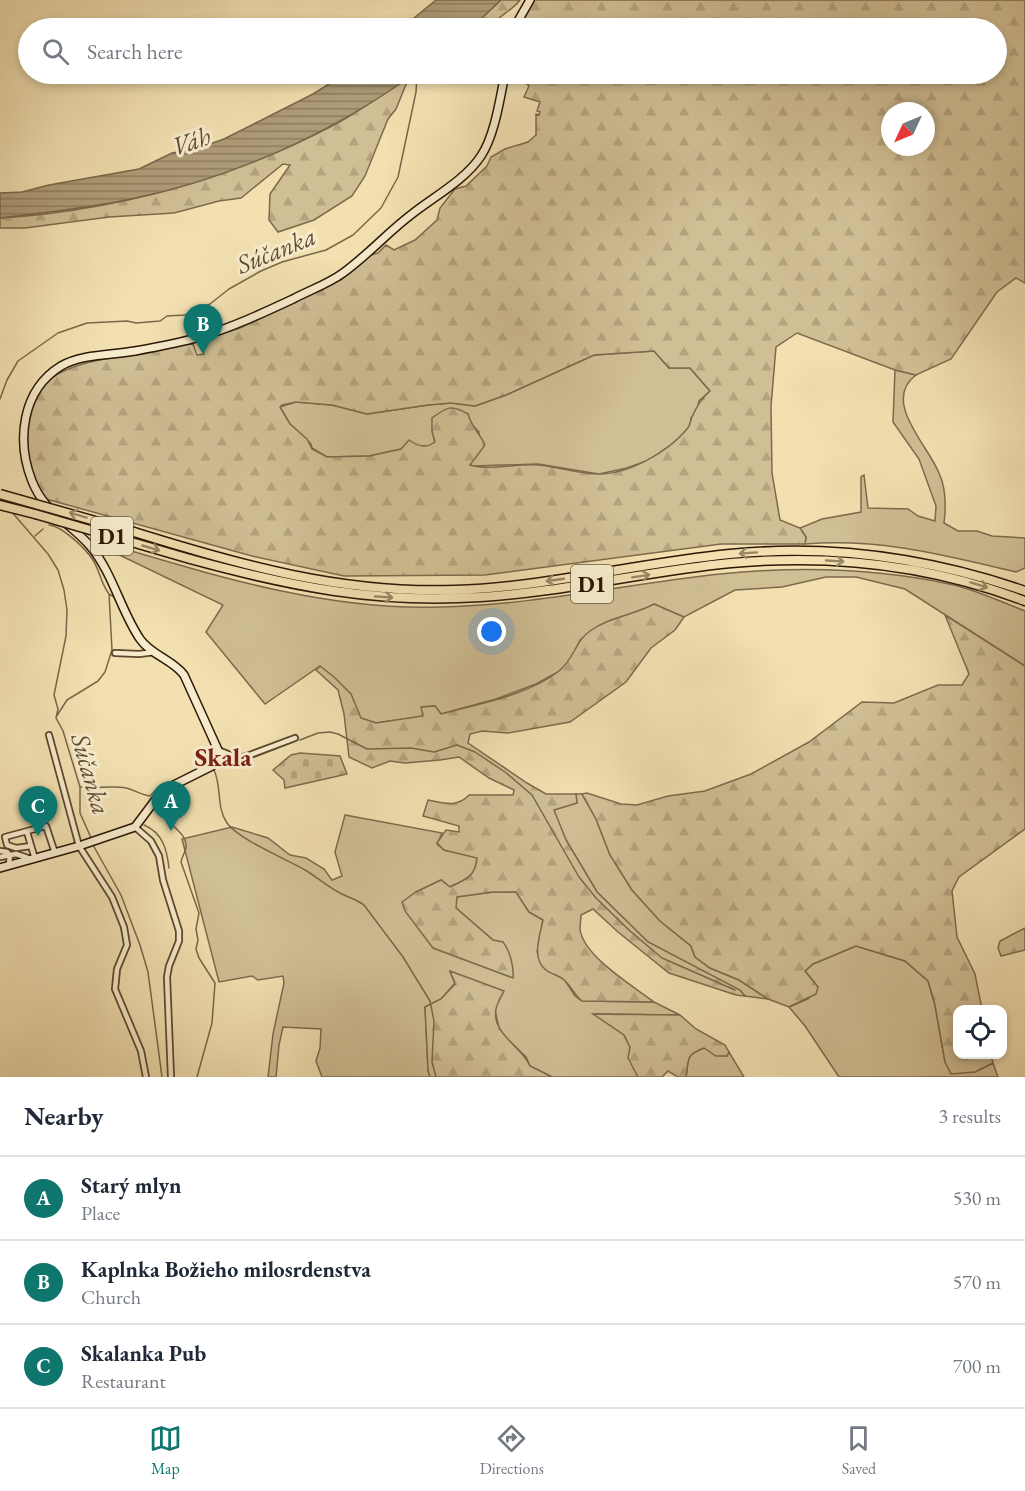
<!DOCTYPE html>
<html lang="en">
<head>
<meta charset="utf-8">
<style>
	body { margin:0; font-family:"EB Garamond",serif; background:#f6f6f7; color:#1f2937 }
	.controls { position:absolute; right:18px; bottom:18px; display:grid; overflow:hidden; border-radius:12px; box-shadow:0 3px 9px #0003 }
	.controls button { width:54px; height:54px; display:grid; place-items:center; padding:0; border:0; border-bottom:2px solid #e0e1e3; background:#fff; color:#1f2937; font:30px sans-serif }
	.compass { position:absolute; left:881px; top:102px; width:54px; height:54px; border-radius:50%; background:#fff; box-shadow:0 3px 9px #0003; rotate:226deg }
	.you { position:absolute; left:492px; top:632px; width:21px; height:21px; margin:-15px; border:4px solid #fff; border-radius:50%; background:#1a73e8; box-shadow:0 0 0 9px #1a73e833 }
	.badge { display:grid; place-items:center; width:39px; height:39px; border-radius:50%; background:#0f766e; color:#fff; font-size:20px; font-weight:700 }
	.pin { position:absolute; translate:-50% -50px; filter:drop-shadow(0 2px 3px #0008) }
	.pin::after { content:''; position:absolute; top:32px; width:21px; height:18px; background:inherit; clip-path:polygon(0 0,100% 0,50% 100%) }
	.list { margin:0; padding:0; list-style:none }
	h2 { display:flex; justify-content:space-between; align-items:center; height:78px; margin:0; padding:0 24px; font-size:26px }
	h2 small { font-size:20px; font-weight:400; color:#747a83 }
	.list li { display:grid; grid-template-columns:39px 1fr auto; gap:18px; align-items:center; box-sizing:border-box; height:84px; padding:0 24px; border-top:2px solid #e0e1e3 }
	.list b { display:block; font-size:22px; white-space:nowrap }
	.list p { margin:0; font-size:20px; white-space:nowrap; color:#747a83 }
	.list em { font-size:20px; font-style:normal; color:#747a83 }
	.icon { flex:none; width:33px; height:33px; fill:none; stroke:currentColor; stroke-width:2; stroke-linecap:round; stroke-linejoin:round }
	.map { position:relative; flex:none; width:1025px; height:1077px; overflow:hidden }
	.search { position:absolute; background:#fff; box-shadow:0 3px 9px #0003; left:18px; right:18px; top:18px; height:66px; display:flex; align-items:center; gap:15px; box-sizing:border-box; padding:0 21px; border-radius:33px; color:#747a83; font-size:22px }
	.sheet { height:330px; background:#fff }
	nav { display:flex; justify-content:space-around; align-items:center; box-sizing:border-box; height:84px; border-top:2px solid #e0e1e3; background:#fff; font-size:16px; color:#747a83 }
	nav a { display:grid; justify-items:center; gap:3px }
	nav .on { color:#0f766e }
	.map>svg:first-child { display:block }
	.grass { fill:#d0be94; stroke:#7d6a4c; stroke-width:1.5 }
	.forest { fill:url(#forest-firs); stroke:#7d6a4c; stroke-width:1.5; fill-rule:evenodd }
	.cemetery { fill:url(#cemetery-stones); stroke:#7d6a4c; stroke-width:1.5 }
	.water { fill:url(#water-rules); stroke:#796749; stroke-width:1.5 }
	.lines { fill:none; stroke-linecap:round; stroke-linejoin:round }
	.stream { stroke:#796749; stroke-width:1.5 }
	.street-casing { stroke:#5c4930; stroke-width:8 }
	.secondary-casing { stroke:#2a1705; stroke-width:10 }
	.highway-casing { stroke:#2a1705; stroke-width:11 }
	.street { stroke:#f7ebcc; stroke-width:4.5 }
	.secondary { stroke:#f7ebcc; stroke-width:7 }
	.highway { stroke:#f2e0b1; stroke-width:8 }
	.highway-bridge-casing { stroke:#2a1705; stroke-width:11; stroke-linecap:butt }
	.highway-bridge { stroke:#f2e0b1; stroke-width:8 }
	.oneway { stroke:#988664 }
	.labels { text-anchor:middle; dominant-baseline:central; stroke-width:6; stroke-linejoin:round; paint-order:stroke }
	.shield { fill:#f7ebcc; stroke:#685741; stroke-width:1.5 }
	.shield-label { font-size:22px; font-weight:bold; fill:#2a1705 }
	.water-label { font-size:26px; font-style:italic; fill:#5f4c33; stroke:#f7ebcc }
	.neighbourhood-label { font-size:26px; font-weight:bold; fill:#7a1f14; stroke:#f7ebcc }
</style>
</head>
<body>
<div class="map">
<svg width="1025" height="1077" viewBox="0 0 1025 1077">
	<defs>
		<pattern id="forest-firs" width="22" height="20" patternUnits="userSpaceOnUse" patternTransform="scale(1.5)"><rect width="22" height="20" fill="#d0be94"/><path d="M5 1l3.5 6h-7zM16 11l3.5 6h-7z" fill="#b3a37e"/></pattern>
		<pattern id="cemetery-stones" width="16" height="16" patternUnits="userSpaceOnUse" patternTransform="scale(1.5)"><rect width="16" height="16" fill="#d0be94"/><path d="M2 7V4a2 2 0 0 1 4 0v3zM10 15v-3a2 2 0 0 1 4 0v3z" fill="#b3a37e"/></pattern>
		<pattern id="water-rules" width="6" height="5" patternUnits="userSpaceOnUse" patternTransform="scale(1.5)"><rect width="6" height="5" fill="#ae9c77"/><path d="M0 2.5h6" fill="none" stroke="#8e7e60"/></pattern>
	</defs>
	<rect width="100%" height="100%" fill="#f2e0b1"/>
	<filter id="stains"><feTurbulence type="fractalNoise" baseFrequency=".00333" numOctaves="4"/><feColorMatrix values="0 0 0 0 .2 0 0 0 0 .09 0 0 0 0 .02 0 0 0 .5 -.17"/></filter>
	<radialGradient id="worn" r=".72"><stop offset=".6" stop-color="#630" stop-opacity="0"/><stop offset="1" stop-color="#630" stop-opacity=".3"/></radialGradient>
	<path class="grass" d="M654,351l15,17h21l20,23 -11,10 -2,9 -6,8 -1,9 -15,15 -26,18 -22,8 -28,6 -61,-10 -65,2 -4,-2 7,-7 3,-25 -9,-9 -2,-9 -36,17 3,11 -6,4h-12l-48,10 -42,1 -15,-9 -1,-4 -21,-20 -10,-17 16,-5 36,3 35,9 61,-9 23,-2 24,3 31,-11 88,-40z
		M895,370l21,5c-35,26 12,70 23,98 7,15 7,34 5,50l14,8h19l15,5 33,2v30l-9,4c-72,-17 -136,-34 -211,-28l1,-7 -6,-9 22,-9 39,-7v-35l3,-2 4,33 40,1 10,7 17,5 1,-15 -17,-47 -26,-37z
		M104,543c109,32 221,68 336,64 95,-2 186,-23 280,-33 78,-8 158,-6 234,11 24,6 48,17 71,26v55l-120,-77 -49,-12h-30l-44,10 -47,3 -51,27 -30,-13 -10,6 -33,10 -31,20 -8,19 -14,13 -22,12 -40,15 -55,15 -6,-8 -13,1 2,9 -48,7 -16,-5 -3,-9 -37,-43 -55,38 -59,-72 17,-27 -120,-58z
		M576,794h6l14,25 14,36 22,35 28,31 31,25 4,11 15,11 29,12 29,19 -23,-3 -6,-6 -91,-48 -51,-50 -31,-52 -13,-30 24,-7z
		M345,815l97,18 -5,11 7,6 33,7c-1,21 -11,22 -27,30l-9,-7 -25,12 77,48 -37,-32v-11l37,-5h23l13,20 14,8 -6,32 8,17 19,10 11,17 7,5 72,1 26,13 -85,-1 29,21 6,12 8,30h-86l-22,-11 -4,-9 -21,-20 -6,-9 -4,-18 -45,-38 5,11 -14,16 -16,8 3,63 2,7h-108l-6,-16 4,-13 1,-19 -38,-2 -4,18 -3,32h-8l5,-43 11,-51 -1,-7 -25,4 -6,-4 -33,6 -37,-143 50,-12 36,11 22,17 16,3 18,11 8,11 10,-4 -7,-24z
		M856,946l49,15 23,20 7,24 10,57 30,10 18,-9 5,14h-159l-34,-51 -16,-19 19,-8 10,-12 -13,-16 8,-7z
		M704,1048l23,8 2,-4 15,25h-58c3,-18 -1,-22 18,-29z"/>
	<path class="forest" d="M501,0h19c-8,11 -24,17 -30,28h-19z
		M534,0h491v283l-9,-5 -19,14 -46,67 -35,16 -21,-5 -98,-37 -21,14 -5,59 1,67 8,47 20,8 6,9 -1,7h-84l-236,31 -141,1 -92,-20 -206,-57c-13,-11 -17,-33 -18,-50 -7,-82 48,-85 111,-96 16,-3 38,-12 54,-9l4,11 7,-1 -2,-11 3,-4 35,-11 102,-49 25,-23 11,-3 8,-8 8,5 21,-10 22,-20 3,-12 15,-19 11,-3 21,-20 4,-9 14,-8 23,-7 8,-7v-21l3,1 1,-3 -3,-1 3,-9 -16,-5 5,-11 -4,-4 1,-5 -8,-3h478v-46h-479l4,-12zM890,111h36v36h-36zM654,351l15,17h21l20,23c-9,8 -13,15 -18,26 -2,4 -1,8 -5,12 -19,23 -58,45 -88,45 -20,0 -40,-7 -60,-9 -21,-2 -50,6 -69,0l15,-20c-5,-11 -14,-19 -17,-31 -17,-10 -21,-7 -36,4v13l3,11c-10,7 -17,4 -26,-2l-8,9 -32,7 -42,1 -15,-8 -5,-10 -17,-15 -10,-17 2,-2 14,-3 36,3 35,9 61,-9 23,-2 24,3 31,-11 88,-40z
		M409,77l-13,32 -8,10 -23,57 -13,20 -38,24 -36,12 -9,-12 1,-26 20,-29 -7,-1 -42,34 -22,3 -45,12 -65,4 -84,11h-25v-10c15,-1 30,-2 45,-4 100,-12 199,-42 287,-88 27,-14 52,-33 77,-49z
		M654,604l30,13 -9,13 -24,18 -25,34 -56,40 -62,11 -26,-2 -12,3 -2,9 59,40 19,11h30l1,9 -23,7 12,30 31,52 51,50 92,48 5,6 -9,-1 -67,-22 -51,-41 -25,-23 -12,6c0,4 -1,9 -1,14 3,27 53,57 74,73l-72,-1c-8,-6 -11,-16 -19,-22 -5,-4 -12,-5 -17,-9 -15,-11 -6,-35 -3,-50l-14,-8 -13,-20h-23l-36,5 -1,11 37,32 10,2c7,9 11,25 10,36l-80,-30 -28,-37 -3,-9 14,-10 25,-12 9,7c15,-7 26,-11 27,-29l-33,-8 -7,-7 9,-13 13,2v-6l-36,-10 5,-16c16,3 29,8 41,-5h44l1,-5 -25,-12 -30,-21 -19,3 -35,3 -15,-2 -18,7 -23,-11 -5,-43 -6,-24 -22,-20 4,-4 14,11 17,17 10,24 15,5 47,-7 -2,-9 14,-1 6,8c37,-10 88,-19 118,-43 16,-13 16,-30 31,-40 19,-14 44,-16 64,-27z
		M945,615l80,51v163l-66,48 -7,14 5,46 18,37 7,35 -24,1v44l33,1 2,8 -18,9 -24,2 -6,-12 -10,-57 -7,-24 -23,-20 -49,-15 -43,18 -8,7 13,16 -2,7 -27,13 -21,-8 -29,-19 -29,-12 -15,-11 -4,-11 -31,-25 -28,-31 -22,-35 -14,-36 -14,-25 5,-1 34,11 16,1 31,-9 37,-5 46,-17 58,-32 53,-40 32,1 44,-18h24l7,-11z
		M1025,928v22l-24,6 -3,-8 2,-7z
		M450,971l54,20c-2,5 -7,12 -8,18 -5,25 26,37 34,57l22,11h-122l-2,-7 -3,-63 16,-8 14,-15z
		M593,1014l87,1 16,14 29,16 4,7 -2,4h-11l-12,-8c-19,7 -15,11 -18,29h-8l-10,-6 -6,6h-24l-10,-19 2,-11 -6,-12z"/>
	<path class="cemetery" d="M300,753l40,3 7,18 -62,14 -1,-8 -11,-10 18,-15z"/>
	<path class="water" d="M436,0h65l-30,28h-69z
		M345,74h69c-84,60 -181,104 -283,125 -43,9 -87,14 -131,19v-25l22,-1 27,-7 90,-16 33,-16 24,-4 28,-10 89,-45z"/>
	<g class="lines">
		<path class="stream" d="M0,399l7,-19 11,-19 40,-28 29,-10 40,-2 9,2 24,-2 7,-5 18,-1 25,-11 19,-15 32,-18 21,-9 44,-12 27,-15 28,-27 17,-31 18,-85 1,-18
			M11,511l37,43 10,16 6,20 3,20 -1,26 -12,59 4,14 -2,9 7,13 17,56v26l12,27
			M49,525c13,1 36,23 44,35 7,11 8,24 16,34l3,56 -7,22 -7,9 -31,19 -11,17
			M35,536l8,-7
			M109,594l5,3 7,14
			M114,650l13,1
			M300,740l18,-7 12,-1 8,2 29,15 44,-1 23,4 23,-7 18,7 30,20 27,23 47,82 17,21 34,33 32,27 73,32
			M244,761l51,-20
			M217,767l18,-4
			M214,770c8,17 2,37 13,53 11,16 59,36 78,47 12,7 23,17 35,23 9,5 16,6 24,12l39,52 27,44 4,20 -2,41 4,15
			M81,787c15,2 31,-2 45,1 9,2 15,7 24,8l7,-7 2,1
			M157,789l15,-7
			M164,796c3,7 1,13 2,19 4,13 22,18 20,33 -1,4 -4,9 -5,14l18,51 -3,16 2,11 -2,9 3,9 16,25 -3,40 -15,54
			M144,825c19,8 23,25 25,43
			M93,845l28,50 19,50 8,27 14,105"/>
		<defs>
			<path id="street" d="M115,653l24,1 16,-2
				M49,735l30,111 33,51 12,30 3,18 -10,24 -2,20 26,62 5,26
				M218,750l20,8
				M214,763l33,-7 48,-18
				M135,827l16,14 8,15 4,24 16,51v10l-10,25 -2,11 4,100
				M27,832l8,27
				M31,846l-15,2 -9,-3 -2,-8 41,-11 9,27
				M0,851l7,1 3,3 -1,9
				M0,857l16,-3 15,5"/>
			<path id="secondary" d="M514,28l16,-28
				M0,868l79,-22 56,-19 27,-36 50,-25 5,-8 1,-8 -34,-75c-11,-15 -33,-20 -44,-36 -19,-28 -27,-65 -49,-92 -21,-25 -46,-33 -59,-66 -16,-41 -10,-91 29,-115 20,-12 51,-11 74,-15 22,-4 44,-8 65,-14 33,-10 63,-24 93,-38 17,-9 35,-15 50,-26 25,-18 45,-41 69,-59 23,-18 53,-34 69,-58 14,-21 19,-58 24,-82"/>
			<path id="highway" d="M0,505l35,9
				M134,532c106,33 208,62 321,58 92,-3 183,-27 275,-36 101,-10 199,4 295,37
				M190,559c99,27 186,45 290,38 84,-5 167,-26 251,-34 100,-9 200,2 294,38"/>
		</defs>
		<use href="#street" class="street-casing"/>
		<use href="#secondary" class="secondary-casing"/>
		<use href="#highway" class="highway-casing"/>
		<use href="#street" class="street"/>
		<use href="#secondary" class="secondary"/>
		<use href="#highway" class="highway"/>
		<defs>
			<path id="highway-bridge" d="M0,494l134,38
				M35,514l155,45"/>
		</defs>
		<use href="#highway-bridge" class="highway-bridge-casing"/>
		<use href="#highway-bridge" class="highway-bridge"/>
	</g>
	<defs><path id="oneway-shaft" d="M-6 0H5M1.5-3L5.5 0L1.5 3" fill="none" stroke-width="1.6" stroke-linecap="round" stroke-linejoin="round" transform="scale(1.5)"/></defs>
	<g class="oneway">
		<use href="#oneway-shaft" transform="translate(78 515) rotate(-163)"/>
		<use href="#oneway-shaft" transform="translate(151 548) rotate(16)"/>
		<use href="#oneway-shaft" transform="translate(748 553) rotate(176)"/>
		<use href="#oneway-shaft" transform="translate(835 561) rotate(3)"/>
		<use href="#oneway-shaft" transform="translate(641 576) rotate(-9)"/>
		<use href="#oneway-shaft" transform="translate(555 580) rotate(172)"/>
		<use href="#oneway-shaft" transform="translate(979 585) rotate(17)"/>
		<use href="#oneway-shaft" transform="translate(384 597) rotate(4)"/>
	</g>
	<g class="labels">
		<g class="shield">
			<rect x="91" y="517" width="42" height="38" rx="4.5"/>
			<rect x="571" y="565" width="42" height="38" rx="4.5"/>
		</g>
		<g class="shield-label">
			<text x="112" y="536">D1</text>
			<text x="592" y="584">D1</text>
		</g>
		<g class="water-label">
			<text transform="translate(191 141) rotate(-19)">Váh</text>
			<text transform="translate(276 250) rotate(-22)">Súčanka</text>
			<text transform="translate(91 774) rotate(74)">Súčanka</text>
		</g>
		<g class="neighbourhood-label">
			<text x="223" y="757">Skala</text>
		</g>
	</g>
	<rect width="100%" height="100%" filter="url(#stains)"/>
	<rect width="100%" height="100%" fill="url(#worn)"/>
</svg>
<div class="controls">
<button><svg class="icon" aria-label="locate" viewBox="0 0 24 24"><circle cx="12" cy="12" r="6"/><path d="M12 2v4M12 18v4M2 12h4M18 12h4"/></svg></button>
</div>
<svg class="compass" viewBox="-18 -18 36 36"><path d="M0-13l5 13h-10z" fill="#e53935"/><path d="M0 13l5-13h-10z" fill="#747a83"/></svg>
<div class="you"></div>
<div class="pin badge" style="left:171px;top:831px">A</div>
<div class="pin badge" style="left:203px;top:354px">B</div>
<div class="pin badge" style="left:38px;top:836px">C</div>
<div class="search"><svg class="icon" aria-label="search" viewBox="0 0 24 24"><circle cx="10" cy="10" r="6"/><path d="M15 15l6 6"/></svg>Search here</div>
</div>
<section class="sheet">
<h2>Nearby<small>3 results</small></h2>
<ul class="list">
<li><span class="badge">A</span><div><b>Starý mlyn</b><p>Place</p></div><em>530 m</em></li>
<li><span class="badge">B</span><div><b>Kaplnka Božieho milosrdenstva</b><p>Church</p></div><em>570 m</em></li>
<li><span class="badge">C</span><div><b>Skalanka Pub</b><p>Restaurant</p></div><em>700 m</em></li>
</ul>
</section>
<nav>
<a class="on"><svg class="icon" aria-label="map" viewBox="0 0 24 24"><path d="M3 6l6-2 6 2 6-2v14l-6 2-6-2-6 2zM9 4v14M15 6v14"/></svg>Map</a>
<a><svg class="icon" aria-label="directions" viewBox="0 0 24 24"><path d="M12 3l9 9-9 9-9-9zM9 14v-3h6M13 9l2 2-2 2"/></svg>Directions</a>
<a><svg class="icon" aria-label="saved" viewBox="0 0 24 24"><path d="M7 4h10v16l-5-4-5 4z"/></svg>Saved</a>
</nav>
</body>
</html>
